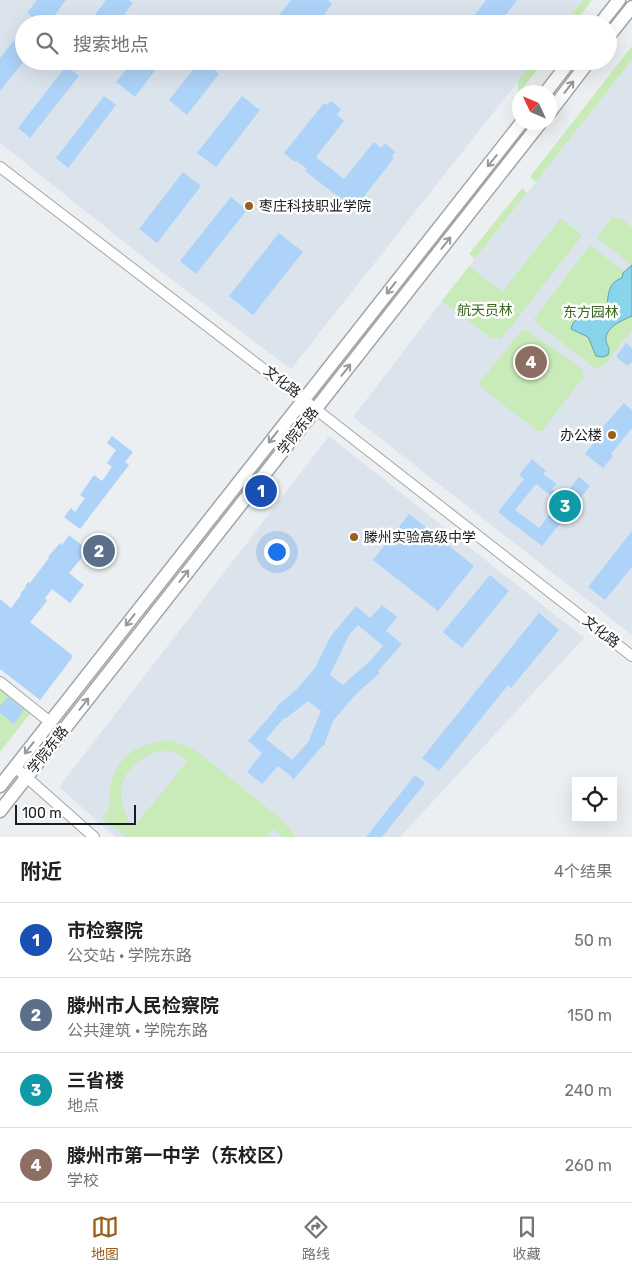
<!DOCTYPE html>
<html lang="zh">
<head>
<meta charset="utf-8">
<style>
	body { margin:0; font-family:Rubik,"Noto Sans SC",sans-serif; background:#f6f6f6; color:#202124 }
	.controls { position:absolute; right:15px; bottom:15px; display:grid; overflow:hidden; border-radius:0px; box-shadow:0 5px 20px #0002 }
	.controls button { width:45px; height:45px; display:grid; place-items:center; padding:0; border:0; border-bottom:1px solid #e0e0e0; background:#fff; color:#202124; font:25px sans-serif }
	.compass { position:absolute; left:512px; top:85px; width:45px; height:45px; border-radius:50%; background:#fff; box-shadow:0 5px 20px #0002; rotate:314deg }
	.scale { position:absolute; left:15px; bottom:12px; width:121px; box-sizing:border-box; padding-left:5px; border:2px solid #1a1c1d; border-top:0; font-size:14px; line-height:18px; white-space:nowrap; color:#1a1c1d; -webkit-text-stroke:4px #fff; paint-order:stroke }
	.you { position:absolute; left:276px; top:551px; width:18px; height:18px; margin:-12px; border:4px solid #fff; border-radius:50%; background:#1a73e8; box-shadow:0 0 0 8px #1a73e833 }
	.badge { display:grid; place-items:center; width:32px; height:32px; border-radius:50%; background:#98601b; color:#fff; font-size:16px; font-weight:700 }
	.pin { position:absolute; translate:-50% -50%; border:2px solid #fff; box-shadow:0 1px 5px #0006 }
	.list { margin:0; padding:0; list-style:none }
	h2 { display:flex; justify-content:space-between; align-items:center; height:65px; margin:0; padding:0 20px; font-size:21px }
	h2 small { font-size:16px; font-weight:400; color:#757577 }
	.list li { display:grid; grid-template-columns:32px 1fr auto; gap:15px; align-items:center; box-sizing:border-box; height:75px; padding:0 20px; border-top:1px solid #e0e0e0 }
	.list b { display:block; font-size:19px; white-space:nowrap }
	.list p { margin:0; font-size:16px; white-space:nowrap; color:#757577 }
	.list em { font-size:16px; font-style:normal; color:#757577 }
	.icon { flex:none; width:28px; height:28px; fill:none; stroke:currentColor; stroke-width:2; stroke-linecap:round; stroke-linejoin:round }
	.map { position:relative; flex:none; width:632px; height:837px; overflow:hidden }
	.search { position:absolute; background:#fff; box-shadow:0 5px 20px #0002; left:15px; right:15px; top:15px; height:55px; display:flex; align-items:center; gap:12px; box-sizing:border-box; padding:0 18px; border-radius:28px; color:#757577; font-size:19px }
	.sheet { height:365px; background:#fff }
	nav { display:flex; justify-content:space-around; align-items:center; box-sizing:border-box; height:70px; border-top:1px solid #e0e0e0; background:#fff; font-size:14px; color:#757577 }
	nav a { display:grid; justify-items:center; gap:2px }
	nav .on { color:#98601b }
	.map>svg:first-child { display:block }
	.built { fill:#dbe4ed }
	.green { fill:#c9ebb9; fill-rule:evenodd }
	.water { fill:#88d5eb; stroke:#679ead }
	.building { fill:#add3f8; fill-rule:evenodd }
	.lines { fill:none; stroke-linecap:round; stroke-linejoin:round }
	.minor-casing { stroke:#a2a5a8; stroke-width:12 }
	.major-casing { stroke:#a2a5a8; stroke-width:15 }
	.minor { stroke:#fff; stroke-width:10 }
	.major { stroke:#fff; stroke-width:12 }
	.oneway { stroke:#989999 }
	.poi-dot { fill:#98601b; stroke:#fff; stroke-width:2 }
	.labels { text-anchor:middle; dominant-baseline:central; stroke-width:5; stroke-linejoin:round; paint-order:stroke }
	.poi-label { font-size:14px; fill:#1a1c1d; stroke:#fff; text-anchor:start }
	.park-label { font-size:14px; fill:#39651e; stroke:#fff }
	.street-label { font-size:14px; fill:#1a1c1d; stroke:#fff }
</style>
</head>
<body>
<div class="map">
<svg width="632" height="837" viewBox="0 0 632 837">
	<rect width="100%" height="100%" fill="#ebeff2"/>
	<path class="built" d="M0,0h583l-19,24h-540v37h510l-243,308 -133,-100 -158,-126z
		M632,60v575l-279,-218 89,-116z
		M329,436l255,202 -184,199h-285l-56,-50z"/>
	<path class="green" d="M583,0h9l-18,24h-10z
		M632,46v14l-96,122 -6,-5z
		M534,61h10l-26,33v-13z
		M522,188l5,5 -52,66 -6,-5z
		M612,217l10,2 10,8v38l-35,-27z
		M561,218l21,18 -81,103 -11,-2 -48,-36 27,-35 33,26z
		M590,245l42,33v52l-26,33 -9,7 -64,-50z
		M522,330h5l55,39 2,8 -42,54h-5l-57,-45 -1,-3z
		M0,686l32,25 -32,41z
		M170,740l17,6 11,6 84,68 14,17h-14l-8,-8 -7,8h-141l-24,-19 8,-10c-4,-42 19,-65 60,-68zM158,751l16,1 14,8 -55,68c-22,-34 -13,-62 25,-77z"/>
	<path class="water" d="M632,265v51c-9,4 -27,11 -26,24 1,8 5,6 2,15l-5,2 -7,-1 -8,-19 -17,-8 2,-6 11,-10 17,1 5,-4c3,-12 0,-27 16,-32l1,-5z"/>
	<path class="building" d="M37,0h29l-18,24h-7l-14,-11z
		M106,0h23l4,3 -16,21h-29z
		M291,0h37l4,4 -15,20h-45z
		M486,0h31l-18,24h-31z
		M24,28v33l-24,30v-33z
		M133,61h29l-27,36 -19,-15z
		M200,61h4l15,13 -32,41 -18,-15z
		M257,61h16l-6,8z
		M66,66l13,10 -49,62 -12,-10z
		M104,96l12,9 -48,63 -12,-10z
		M242,96l18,14 -44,57 -19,-14z
		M331,101l10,8 -4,6 7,6 -28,36 28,22 30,-37 7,6 4,-5 10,9 -3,4 2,2 -40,51 -49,-38 2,-2 -10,-8 -2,1 -11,-9 40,-50 3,2z
		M183,172l18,14 -44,57 -18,-14z
		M231,197l16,13 -51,64 -16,-13z
		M279,233l24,19 -50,63 -24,-19z
		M626,343l6,5v14l-4,4 -12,-9z
		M624,403l8,7v18l-21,26 2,2 -10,12 -18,-14 10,-13 7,-13z
		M112,436l21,16 -8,10 4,3 -49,64 -16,-12 7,-9 4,4 10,-14 -5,-3 14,-20 8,6 10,-14 -5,-4 9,-13 -9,-7z
		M532,459l14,12 -3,3 14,10 -5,5 11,8 16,-20 11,9 -16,20 2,2 -3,5 -3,-2 -28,35 -44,-34 26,-33 -5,-4zM536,484l23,18 -20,26 -24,-18z
		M409,514l65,52 -36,45 -65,-51z
		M632,531v36l-27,33 -17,-13z
		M69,535l19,15 -19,23 15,12 -14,18 -18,-14 -7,9 2,3 -17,21 42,33v3l-32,42 -40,-31v-70l11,9 10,-13 -1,-1 6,-7 -1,-1 3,-4 2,1 19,-25 -1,-1 12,-14 2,2z
		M490,575l19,16 -47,57 -19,-16z
		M382,605l15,12 -11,14 16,13 -24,27 2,2 -24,21 -23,27 -9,25 -1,-1 -29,34 -16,-13 -16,18 -15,-12 15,-19 -14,-12 29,-33 -1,-1 21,-18 18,-21 16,-32 25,-30 14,12zM358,625l25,21 -13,15 -27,24 -13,-10 19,-40zM308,701l13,10 -13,31 -16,18 -26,-21 18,-21 1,1z
		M539,613l20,17 -48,58 -3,-3 -69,86 -17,-13z
		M8,697l16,13 -10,14 -14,-11v-7z
		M415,775l10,8 -43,54h-16z"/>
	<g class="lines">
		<defs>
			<path id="minor" d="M0,167l309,237 323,252
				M0,682l50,40
				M15,767l79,70"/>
			<path id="major" d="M600,24l19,-24
				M608,37l24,-30
				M546,92l24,-31
				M550,112l39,-51
				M0,786l522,-664
				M0,811l541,-689"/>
		</defs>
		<use href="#minor" class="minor-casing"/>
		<use href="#major" class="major-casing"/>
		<use href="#minor" class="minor"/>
		<use href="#major" class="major"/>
	</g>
	<defs><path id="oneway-shaft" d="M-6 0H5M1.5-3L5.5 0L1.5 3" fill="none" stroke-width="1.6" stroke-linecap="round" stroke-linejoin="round" transform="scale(1.25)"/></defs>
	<g class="oneway">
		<use href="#oneway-shaft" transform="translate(569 87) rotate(-52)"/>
		<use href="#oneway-shaft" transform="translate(492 161) rotate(129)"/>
		<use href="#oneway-shaft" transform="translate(446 243) rotate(-52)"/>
		<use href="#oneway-shaft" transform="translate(391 288) rotate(128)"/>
		<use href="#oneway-shaft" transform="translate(346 370) rotate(-52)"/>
		<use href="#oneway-shaft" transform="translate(273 437) rotate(128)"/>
		<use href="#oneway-shaft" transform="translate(184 576) rotate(-52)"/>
		<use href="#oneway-shaft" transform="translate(130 620) rotate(128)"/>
		<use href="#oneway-shaft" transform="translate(84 704) rotate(-52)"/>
		<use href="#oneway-shaft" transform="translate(29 748) rotate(128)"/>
	</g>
	<g class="poi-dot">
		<circle cx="249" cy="206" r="5"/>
		<circle cx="612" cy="435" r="5"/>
		<circle cx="354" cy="537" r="5"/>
	</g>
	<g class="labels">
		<g class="poi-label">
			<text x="259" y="206">枣庄科技职业学院</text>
			<text x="602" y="435" text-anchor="end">办公楼</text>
			<text x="364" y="537">滕州实验高级中学</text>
		</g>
		<g class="park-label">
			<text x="485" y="310">航天员林</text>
			<text x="591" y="312">东方园林</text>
		</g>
		<g class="street-label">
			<text transform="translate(282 382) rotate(38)">文化路</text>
			<text transform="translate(298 431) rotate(-52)">学院东路</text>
			<text transform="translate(601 632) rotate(38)">文化路</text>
			<text transform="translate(48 750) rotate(-52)">学院东路</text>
		</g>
	</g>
</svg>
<div class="controls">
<button><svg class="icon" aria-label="locate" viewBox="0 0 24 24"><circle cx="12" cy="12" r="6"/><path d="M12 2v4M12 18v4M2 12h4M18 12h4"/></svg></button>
</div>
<svg class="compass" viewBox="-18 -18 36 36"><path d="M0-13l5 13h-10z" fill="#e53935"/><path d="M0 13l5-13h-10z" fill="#757577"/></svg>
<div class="scale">100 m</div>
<div class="you"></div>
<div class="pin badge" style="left:261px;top:491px;background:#1a4fb4">1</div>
<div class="pin badge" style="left:99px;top:551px;background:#5c6f8a">2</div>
<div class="pin badge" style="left:565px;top:506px;background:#0f9aa8">3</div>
<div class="pin badge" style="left:531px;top:362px;background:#8d6e63">4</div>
<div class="search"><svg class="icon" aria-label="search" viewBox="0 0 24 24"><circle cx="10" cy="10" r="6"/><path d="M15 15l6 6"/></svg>搜索地点</div>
</div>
<section class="sheet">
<h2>附近<small>4个结果</small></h2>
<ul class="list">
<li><span class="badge" style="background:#1a4fb4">1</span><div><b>市检察院</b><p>公交站 · 学院东路</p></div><em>50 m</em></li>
<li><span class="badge" style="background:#5c6f8a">2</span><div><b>滕州市人民检察院</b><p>公共建筑 · 学院东路</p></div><em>150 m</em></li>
<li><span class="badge" style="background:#0f9aa8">3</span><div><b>三省楼</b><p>地点</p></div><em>240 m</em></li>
<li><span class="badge" style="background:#8d6e63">4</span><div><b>滕州市第一中学（东校区）</b><p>学校</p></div><em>260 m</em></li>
</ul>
</section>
<nav>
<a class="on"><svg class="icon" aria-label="map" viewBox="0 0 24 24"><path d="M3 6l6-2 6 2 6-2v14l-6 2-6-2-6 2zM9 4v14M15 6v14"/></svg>地图</a>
<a><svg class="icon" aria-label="directions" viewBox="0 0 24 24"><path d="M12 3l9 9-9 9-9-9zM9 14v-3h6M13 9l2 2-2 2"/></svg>路线</a>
<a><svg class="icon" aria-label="saved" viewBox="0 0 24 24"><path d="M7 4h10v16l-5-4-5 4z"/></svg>收藏</a>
</nav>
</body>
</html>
